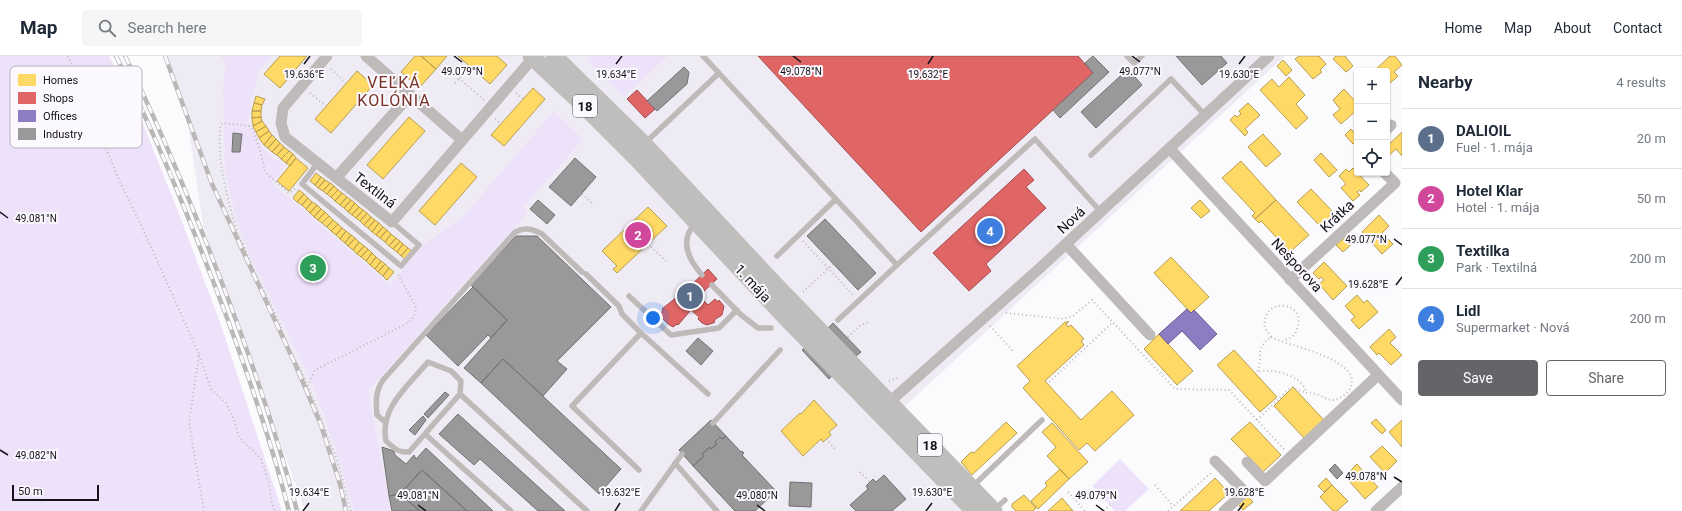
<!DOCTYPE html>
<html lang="en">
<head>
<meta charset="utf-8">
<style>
	body { margin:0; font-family:Roboto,sans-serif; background:#f6f6f7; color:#1f2937 }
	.controls { position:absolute; right:12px; top:12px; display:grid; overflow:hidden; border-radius:4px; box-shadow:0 1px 3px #0004 }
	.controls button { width:36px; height:36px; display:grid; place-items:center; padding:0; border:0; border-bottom:1px solid #e0e1e3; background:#fff; color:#1f2937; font:20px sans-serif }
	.scale { position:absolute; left:12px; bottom:10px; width:87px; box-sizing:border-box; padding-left:4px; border:2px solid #16121a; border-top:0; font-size:11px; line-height:14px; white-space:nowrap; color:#16121a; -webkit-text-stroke:3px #fbf9fe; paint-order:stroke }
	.you { position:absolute; left:653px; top:262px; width:14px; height:14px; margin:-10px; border:3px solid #fff; border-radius:50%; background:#1a73e8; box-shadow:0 0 0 6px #1a73e833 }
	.badge { display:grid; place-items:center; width:26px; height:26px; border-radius:50%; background:#666369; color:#fff; font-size:13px; font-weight:700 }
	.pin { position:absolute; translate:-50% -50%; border:2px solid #fff; box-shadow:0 1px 4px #0006 }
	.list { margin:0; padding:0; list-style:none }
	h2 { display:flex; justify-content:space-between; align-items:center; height:52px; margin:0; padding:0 16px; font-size:17px }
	h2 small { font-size:13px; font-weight:400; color:#747a83 }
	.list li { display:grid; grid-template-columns:26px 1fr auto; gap:12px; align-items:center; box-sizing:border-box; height:60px; padding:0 16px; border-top:1px solid #e0e1e3 }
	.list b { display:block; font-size:15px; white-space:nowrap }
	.list p { margin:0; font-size:13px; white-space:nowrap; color:#747a83 }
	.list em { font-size:13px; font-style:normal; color:#747a83 }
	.actions { display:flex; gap:8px; padding:12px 16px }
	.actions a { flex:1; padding:9px 0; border:1px solid #666369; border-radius:4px; text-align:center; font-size:14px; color:#666369 }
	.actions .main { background:#666369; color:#fff }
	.icon { flex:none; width:22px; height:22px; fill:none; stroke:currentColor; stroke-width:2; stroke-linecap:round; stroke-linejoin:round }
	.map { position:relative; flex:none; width:1402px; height:455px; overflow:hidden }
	header { display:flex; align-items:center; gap:24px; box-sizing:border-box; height:56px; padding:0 20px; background:#fff; border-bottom:1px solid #e0e1e3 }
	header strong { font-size:19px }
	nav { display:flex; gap:22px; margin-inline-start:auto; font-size:14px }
	.search { width:280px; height:36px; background:#f6f6f7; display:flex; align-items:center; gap:10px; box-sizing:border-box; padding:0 14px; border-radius:4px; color:#747a83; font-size:15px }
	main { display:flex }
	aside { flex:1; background:#fff }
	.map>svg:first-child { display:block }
	.built { fill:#efebf4 }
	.green { fill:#eee2fb }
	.homes { fill:#ffd966; stroke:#b99d4f }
	.shops { fill:#e06666; stroke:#a34d4f }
	.offices { fill:#8e7cc3; stroke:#6a5c90 }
	.industry { fill:#999; stroke:#727073 }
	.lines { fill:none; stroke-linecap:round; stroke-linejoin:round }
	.path { stroke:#bcb9ba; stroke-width:2; stroke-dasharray:1 3; stroke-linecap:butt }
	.service { stroke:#bebab9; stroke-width:5.5 }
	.minor { stroke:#bebab9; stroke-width:11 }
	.primary { stroke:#c0bebc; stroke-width:17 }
	.rail-casing { stroke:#bab7b7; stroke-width:4.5 }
	.rail { stroke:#fbf9fe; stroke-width:3; stroke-dasharray:9; stroke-linecap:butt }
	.ticks { fill:none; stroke:#16121a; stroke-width:1.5 }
	.labels { text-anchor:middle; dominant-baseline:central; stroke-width:4; stroke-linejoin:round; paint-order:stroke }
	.shield { fill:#fbf9fe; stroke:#5b575e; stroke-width:1 }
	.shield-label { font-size:13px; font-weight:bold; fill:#16121a }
	.street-label { font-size:14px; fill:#16121a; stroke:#fbf9fe }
	.quarter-label { font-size:16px; letter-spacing:1px; fill:#763124; stroke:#fbf9fe }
	.key { fill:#fbf9fe; stroke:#b6b4ba; stroke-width:1 }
	.key-label { font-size:11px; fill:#16121a }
	.ticks-label { font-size:10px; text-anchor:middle; fill:#16121a; stroke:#fbf9fe; stroke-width:4; stroke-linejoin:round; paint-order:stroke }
</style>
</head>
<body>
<header>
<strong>Map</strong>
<div class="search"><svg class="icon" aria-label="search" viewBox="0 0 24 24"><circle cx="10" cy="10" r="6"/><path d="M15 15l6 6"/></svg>Search here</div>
<nav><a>Home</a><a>Map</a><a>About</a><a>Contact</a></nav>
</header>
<main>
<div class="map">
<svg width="1402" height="455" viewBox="0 0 1402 455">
	<rect width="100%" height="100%" fill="#fbfafd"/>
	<path class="built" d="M167,0h1118l-393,362 90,93h-677l-102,-285 -17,-117z"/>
	<path class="green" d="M0,0h109l24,43 45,112 43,114 61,186h-282z
		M220,0h52l-13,15 -7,26 -4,24 17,29 19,16 -11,18 117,101 34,-41 38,-26 92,-107 29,28 -60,69 5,4 -160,179 23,120h-37l-16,-55 -25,-71 -36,-73 -29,-61 -12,-33 -11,-47 -2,-80 3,-29z
		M590,0h78l-44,41 -37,-38z
		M1120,403l29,30 -24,22h-10l-23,-25z"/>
	<path class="homes" d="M280,0h27l-27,32 -16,-14z
		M415,0h6l15,13 -17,19 -18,-16z
		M421,0h26l-11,13z
		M458,0h39l10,9 -17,19z
		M1299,0h20l7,8 -6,6 2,2 -9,7 -18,-20z
		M1336,0h9l8,10 -7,6 -13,-13z
		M1390,0h5l7,9 -8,7 4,4 -10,9 -1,-14h-13z
		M1283,4l9,10 -6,6 -9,-10z
		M357,15l16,14 -42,48 -16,-14z
		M1289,21l16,18 -9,9 12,14 -12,11 -36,-39 12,-11 7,8z
		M533,32l12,11 -41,47 -13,-11z
		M1344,33l13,14v7l-16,14 -8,-9 7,-6 -7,-9z
		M256,40l9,3 -3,6 -8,-2z
		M254,47l8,2 -1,6h-9z
		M1248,47l12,12 -15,14 3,3 -3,4 -15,-16 5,-5 2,2 4,-3 -2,-3z
		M252,55h9v6l-9,1z
		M261,61l1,4 -9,5 -1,-8z
		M409,61l16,14 -42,48 -16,-14z
		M262,65l4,5 -10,6 -3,-6z
		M266,70l3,5 -10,7 -3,-6z
		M1351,73l6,7v5l-4,3 -8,-9z
		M269,75l3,4 -8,10 -5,-7z
		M1402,76v24l-6,-7 -9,8v-11z
		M1263,78l18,20 -15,13 -18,-20z
		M272,79l4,4 -8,9 -4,-3z
		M276,83l4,4 -8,9 -4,-4z
		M280,87l4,4 -7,8 -5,-3z
		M284,91l5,4 -8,8 -4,-4z
		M289,95l4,3 -7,9 -5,-4z
		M1321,97l16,17 -8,7 -15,-17z
		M293,98l3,4 -6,8 -4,-3z
		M296,102l12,10 -19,23 -12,-10z
		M1241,105l35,39 -21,19 -3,-3 3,-3 -33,-35z
		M461,107l16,14 -42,48 -16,-14z
		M1353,112l16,17 -8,7 -1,-2 -3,2 3,3 -7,6 -12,-13 5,-4 -7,-8 7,-7 3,3z
		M316,117l5,4 -6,8 -5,-4z
		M321,121l4,3 -7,8 -3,-3z
		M325,124l5,3 -7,8 -5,-3z
		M330,127l4,3 -7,8 -4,-3z
		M334,130l4,4 -7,7 -4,-3z
		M1311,133l27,28 -2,-1 -13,13 -26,-27z
		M299,134l5,4 -7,8 -4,-4z
		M338,134l4,3 -7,8 -4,-4z
		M342,137l5,4 -7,8 -5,-4z
		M304,138l4,4 -6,7 -5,-3z
		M347,141l4,3 -7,8 -4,-3z
		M308,142l4,4 -6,7 -4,-4z
		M351,144l4,3 -7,9 -4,-4z
		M1200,144l10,11 -9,7 -10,-10z
		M1276,144l33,35 -19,17 -29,-31 -2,2 -4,-4z
		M312,146l5,3 -7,8 -4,-4z
		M355,147l4,4 -7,8 -4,-3z
		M317,149l4,4 -7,8 -4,-4z
		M359,151l4,3 -7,8 -4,-3z
		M648,151l19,19 -50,47 -4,-4 4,-3 -15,-15z
		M321,153l4,3 -7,8 -4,-3z
		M363,154l4,3 -7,8 -4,-3z
		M325,156l4,4 -7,7 -4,-3z
		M367,157l4,4 -7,8 -4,-4z
		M1379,159l10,11 -7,7 11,11 -11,10 -20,-22z
		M329,160l4,4 -6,7 -5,-4z
		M371,161l4,3 -7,8 -4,-3z
		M333,164l5,4 -7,7 -4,-4z
		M375,164l4,3 -7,9 -4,-4z
		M379,167l4,4 -7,8 -4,-3z
		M338,168l4,4 -6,7 -5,-4z
		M383,171l4,3 -7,8 -4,-3z
		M342,172l4,3 -6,8 -4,-4z
		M387,174l4,4 -6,8 -5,-4z
		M346,175l5,4 -6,8 -5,-4z
		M391,178l5,4 -7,8 -4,-4z
		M1349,178l6,7 -12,11 -7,-7z
		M351,179l4,3 -7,8 -3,-3z
		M355,182l4,4 -6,8 -5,-4z
		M396,182l4,3 -7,8 -4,-3z
		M400,185l3,3 -6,8 -4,-3z
		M359,186l5,4 -7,8 -4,-4z
		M403,188l5,4 -7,8 -4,-4z
		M364,190l4,3 -7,8 -4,-3z
		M408,192l4,3 -7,8 -4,-3z
		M368,193l4,4 -6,8 -5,-4z
		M372,197l4,4 -6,8 -4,-4z
		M376,201l5,4 -6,8 -5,-4z
		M1171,201l38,40 -18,16 -37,-40z
		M381,205l4,3 -7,8 -3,-3z
		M1324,206l23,24 -14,14 -14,-16 5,-4 -3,-3 -2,2 -6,-6z
		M385,208l4,4 -6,8 -5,-4z
		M389,212l5,4 -7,8 -4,-4z
		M1357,239l7,8 3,-3 11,12 -19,17 -8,-9 4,-3 -10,-11z
		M1065,266h4l-3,2 2,3 3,-2 13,14 -3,2 3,4 -39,36 36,39 31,-29 22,24 -39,36 -8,-8 -8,7 -56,-62 7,-7 -13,-15z
		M1389,273l7,8 -6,6 12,12 -11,10 -12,-12 -2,2 -7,-8z
		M1159,278l34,37 -16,14 -33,-36z
		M1234,294l43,47 -17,15 -43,-47z
		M1293,331l31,33 -20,18 -30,-32z
		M814,344l23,25 -8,7 2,3 -8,7 -2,-3 -18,17 -22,-25 19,-18 1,1z
		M1376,363l10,11 -4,4 -11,-11z
		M1402,364v27l-13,-15z
		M1006,366l11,11 -45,42 -11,-13 10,-10 3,1z
		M1250,366l31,33 -18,17 -32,-33z
		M1052,367l36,39 -19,17 -22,-23 9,-9 -14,-15z
		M1382,390l15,15 -12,12 -15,-16z
		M1357,408l5,6 -7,7 -5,-6z
		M1060,413l9,10 -31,30 -7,-8 16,-15 -2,-3z
		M1362,414l16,17 -13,12 -15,-17z
		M1215,422l14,15 -20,18h-29z
		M1326,422l6,7 -8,7 -6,-6z
		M1332,429l16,16 -11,10h-4l-13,-14z
		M1245,438l8,8 -10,8 -7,-8z
		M1024,439l12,13 -3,3h-17l-4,-4v-3z
		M1062,442l11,13h-25z"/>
	<path class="shops" d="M758,0h320l15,17 -172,159z
		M637,34l18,19 -10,9 -18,-19z
		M1024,113l10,11 -8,7 20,21 -60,56 5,7 -22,20 -36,-38z
		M708,213l9,10 -18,17 9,9 7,-6 3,3 1,-2 5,6 -2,9 -8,5 1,2 -2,1 -6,2 -5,-2 -4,-4 1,-2 -8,-7 -13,15 -1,-1 -4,3 -5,-3 -6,-6 -1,-5 2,-3 -1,-1 16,-13 -1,-4 6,-8 6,-1v4z"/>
	<path class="offices" d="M1187,253l4,4 3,-3 23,24 -17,16 -18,-19 -14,13 -9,-10z"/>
	<path class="industry" d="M1093,0l16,16 -49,46 -7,-8 40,-37 -8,-10z
		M1176,0h45l6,7 -25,22z
		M684,11l5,5 -2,12 -30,27 -10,-10z
		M1128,13l14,16 -46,43 -15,-16z
		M233,77l9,1 -2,18h-8z
		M575,102l21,19 -25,29 -22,-19z
		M538,144l17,15 -8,9 -17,-15z
		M825,163l51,54 -18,17 -51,-54z
		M516,180h21l74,71 -54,54 10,8 -24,27 -40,-37 -22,24 -17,-15 43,-48 -37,-36z
		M473,231l34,33 -16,18 -3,-3 -30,31 -32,-31z
		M833,267l28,29 -6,5 -27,-29z
		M698,282l15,13 -12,14 -15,-14z
		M807,290l27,28 -5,5 -27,-29z
		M503,303l118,110 -22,25 -118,-111z
		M445,336l4,3 -21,23 -4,-4z
		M458,358l107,97h-27l-58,-52 -6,6 -35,-31z
		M423,360l3,4 -11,15 -6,-5z
		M711,364l15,16 -4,3 -2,-2 -5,5 2,2 -6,5 -1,-2 -8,7 2,2 -11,10 -14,-16z
		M726,380l15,16 1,-1 2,2 -2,2 34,36 -21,20h-20l-42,-45 11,-10 -2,-2 8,-7 1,2 6,-5 -2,-2 5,-5 2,2z
		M382,391l12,4 1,4 11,9 8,-9 2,4 10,-11 67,63h-26l-45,-41 -22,24 -11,2z
		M1335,408l8,9 -6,6 -8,-9z
		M422,414l45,41h-47l-20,-17z
		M884,419l22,24 -14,12h-36l-6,-6 18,-16 -2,-3 7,-7 3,3z
		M790,426l22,1 -1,24 -22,-1z
		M400,438l20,17h-28l-3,-15z"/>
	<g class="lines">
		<path class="path" d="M68,0l9,20 42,104 22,45 58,129 -10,69 15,88
			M331,13l15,14
			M464,17l-3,-5 3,-7
			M291,20l4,3
			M459,22l25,22
			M455,27l15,-17
			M310,37l16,13
			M516,37l7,6
			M495,63l6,5
			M295,133l-6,4 -24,-21 -5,-22 -8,-22 -3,-2 -26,-3 -2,1c-6,34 8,79 17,111l4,6 8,21 30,62c6,22 19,42 28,62
			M582,138l10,9
			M803,185l50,54
			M648,188l18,17
			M803,236l30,-28
			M1006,257l57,6 10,-3 19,-16 83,89 54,1 55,59
			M990,270l23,25
			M848,281l13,-12 8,-3
			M1271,281c16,9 94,22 79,52 -3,5 -9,9 -15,11 -10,1 -18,-9 -29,-7 -1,-17 -35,-26 -49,-21 8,-18 -5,-20 14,-35z
			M1271,281l-6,-9c-5,-32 43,-28 32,1 -2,7 -7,10 -14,11
			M199,299l12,34 15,14 8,16 5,18 22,22 8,24 3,20 3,8
			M889,325l9,-3
			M1049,326l64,-60
			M1257,364l34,-33 15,6
			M826,383l10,11
			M860,416l10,10
			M1155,429l18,21
			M1068,436l17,19
			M351,455l-14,-51 -29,-74 7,-16 91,-46c7,-5 11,-10 9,-19l-17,-31
			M1104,455l6,-6
			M1168,455l44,-39"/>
		<path class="service" d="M703,0l194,209 138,-126 66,73
			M1127,0l7,7 8,-7
			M645,87l74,-70
			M1091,99l80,-76 34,36
			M317,108l-15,20 99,82 18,-21 -27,-23
			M696,167c-18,17 -7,37 6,52
			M777,200l59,-57
			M586,218l33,32 3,8 19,19
			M712,229l28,29 18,14h13
			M629,240l42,39 48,-7 18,-18
			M838,264l59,-55
			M428,306l23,9 10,10 -1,13 -51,58c-11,1 -15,-4 -23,-11 -7,-33 23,-56 42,-79z
			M460,338l127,117
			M385,366l-8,-7c-1,-13 -2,-23 6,-35l132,-148c10,-5 18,-3 27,2l40,38
			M713,367l67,-73
			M425,378l86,77
			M675,407l42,48
			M639,414l-67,-64 69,-73 67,61
			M973,430l69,-66
			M995,453l10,-9
			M641,455l41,-57"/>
		<path class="minor" d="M327,0l-44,52 -2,15 4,14 107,85 141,-164
			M366,0l96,84
			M1387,73l4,-4
			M1170,93l232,251
			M336,122l74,-83
			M1066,188l84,91
			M1290,224l105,-97 -10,-10
			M885,350l156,-139 228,-211
			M1215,405l30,31 -21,19
			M1247,406l18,19 113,-106
			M1376,455l26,-24"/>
		<path class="primary" d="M531,0l47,44 58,58 150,160 188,193
			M554,0l90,88 127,136 223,231"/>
		<defs>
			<path id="rail" d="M116,0c37,73 68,149 97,225 29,75 56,152 76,230
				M125,0c30,61 56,123 81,186 35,88 67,177 91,269
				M165,0l47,128 84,182 25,59 19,59 6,27"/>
		</defs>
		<use href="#rail" class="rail-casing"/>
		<use href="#rail" class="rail"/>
	</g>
	<path class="ticks" d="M454,0l8,6M793,0l8,6M1132,0l8,6M304,8l6,-8M616,8l6,-8M928,8l5,-8M1239,8l6,-8M0,156l8,6M1394,183l8,6M1396,229l6,-8M0,394l8,5M1394,421l8,5M418,449l8,6M757,449l8,6M1096,449l8,6M303,455l6,-8M615,455l5,-8M926,455l6,-8M1238,455l6,-8"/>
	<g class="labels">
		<g class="shield">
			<rect x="573" y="39" width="24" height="22" rx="3"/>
			<rect x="918" y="378" width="24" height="22" rx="3"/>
		</g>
		<g class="shield-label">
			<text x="585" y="50">18</text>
			<text x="930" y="389">18</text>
		</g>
		<g class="street-label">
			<text transform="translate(375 134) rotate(38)">Textilná</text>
			<text transform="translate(1337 160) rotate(-43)">Krátka</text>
			<text transform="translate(1071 164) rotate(-43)">Nová</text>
			<text transform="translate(1297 209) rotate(47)">Nešporova</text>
			<text transform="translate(753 227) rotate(47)">1. mája</text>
		</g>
		<g class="quarter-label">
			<text x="394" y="26">VEĽKÁ<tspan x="394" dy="18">KOLÓNIA</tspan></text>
		</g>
	</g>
	<rect x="10" y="10" width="132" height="82" rx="6" class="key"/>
	<rect x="18" y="18" width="18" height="12" fill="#ffd966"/>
	<rect x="18" y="36" width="18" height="12" fill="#e06666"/>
	<rect x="18" y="54" width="18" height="12" fill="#8e7cc3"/>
	<rect x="18" y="72" width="18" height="12" fill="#999"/>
	<g class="key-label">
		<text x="43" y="28">Homes</text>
		<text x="43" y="46">Shops</text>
		<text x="43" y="64">Offices</text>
		<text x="43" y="82">Industry</text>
	</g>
	<g class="ticks-label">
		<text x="462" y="19">49.079°N</text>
		<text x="801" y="19">49.078°N</text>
		<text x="1140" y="19">49.077°N</text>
		<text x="304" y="22">19.636°E</text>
		<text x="616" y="22">19.634°E</text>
		<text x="928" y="22">19.632°E</text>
		<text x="1239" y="22">19.630°E</text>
		<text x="36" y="166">49.081°N</text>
		<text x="1366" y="187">49.077°N</text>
		<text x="1368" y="232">19.628°E</text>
		<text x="36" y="403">49.082°N</text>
		<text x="1366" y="424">49.078°N</text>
		<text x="309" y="440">19.634°E</text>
		<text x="620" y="440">19.632°E</text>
		<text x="932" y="440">19.630°E</text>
		<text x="1244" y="440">19.628°E</text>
		<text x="418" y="443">49.081°N</text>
		<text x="757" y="443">49.080°N</text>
		<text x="1096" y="443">49.079°N</text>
	</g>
</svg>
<div class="controls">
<button>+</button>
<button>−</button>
<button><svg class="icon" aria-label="locate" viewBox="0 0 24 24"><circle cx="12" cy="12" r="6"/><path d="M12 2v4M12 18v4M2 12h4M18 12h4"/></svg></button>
</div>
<div class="scale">50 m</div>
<div class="you"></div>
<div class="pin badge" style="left:690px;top:240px;background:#5c6f8a">1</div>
<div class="pin badge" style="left:638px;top:179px;background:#d1479c">2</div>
<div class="pin badge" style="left:313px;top:212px;background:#2e9e5b">3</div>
<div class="pin badge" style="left:990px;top:175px;background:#3f7fe0">4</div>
</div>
<aside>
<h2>Nearby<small>4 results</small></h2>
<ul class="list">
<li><span class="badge" style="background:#5c6f8a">1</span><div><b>DALIOIL</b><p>Fuel · 1. mája</p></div><em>20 m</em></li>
<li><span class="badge" style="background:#d1479c">2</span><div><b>Hotel Klar</b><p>Hotel · 1. mája</p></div><em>50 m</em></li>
<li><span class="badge" style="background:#2e9e5b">3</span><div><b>Textilka</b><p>Park · Textilná</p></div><em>200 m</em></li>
<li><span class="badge" style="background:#3f7fe0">4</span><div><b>Lidl</b><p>Supermarket · Nová</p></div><em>200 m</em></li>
</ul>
<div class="actions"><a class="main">Save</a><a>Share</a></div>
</aside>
</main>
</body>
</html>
